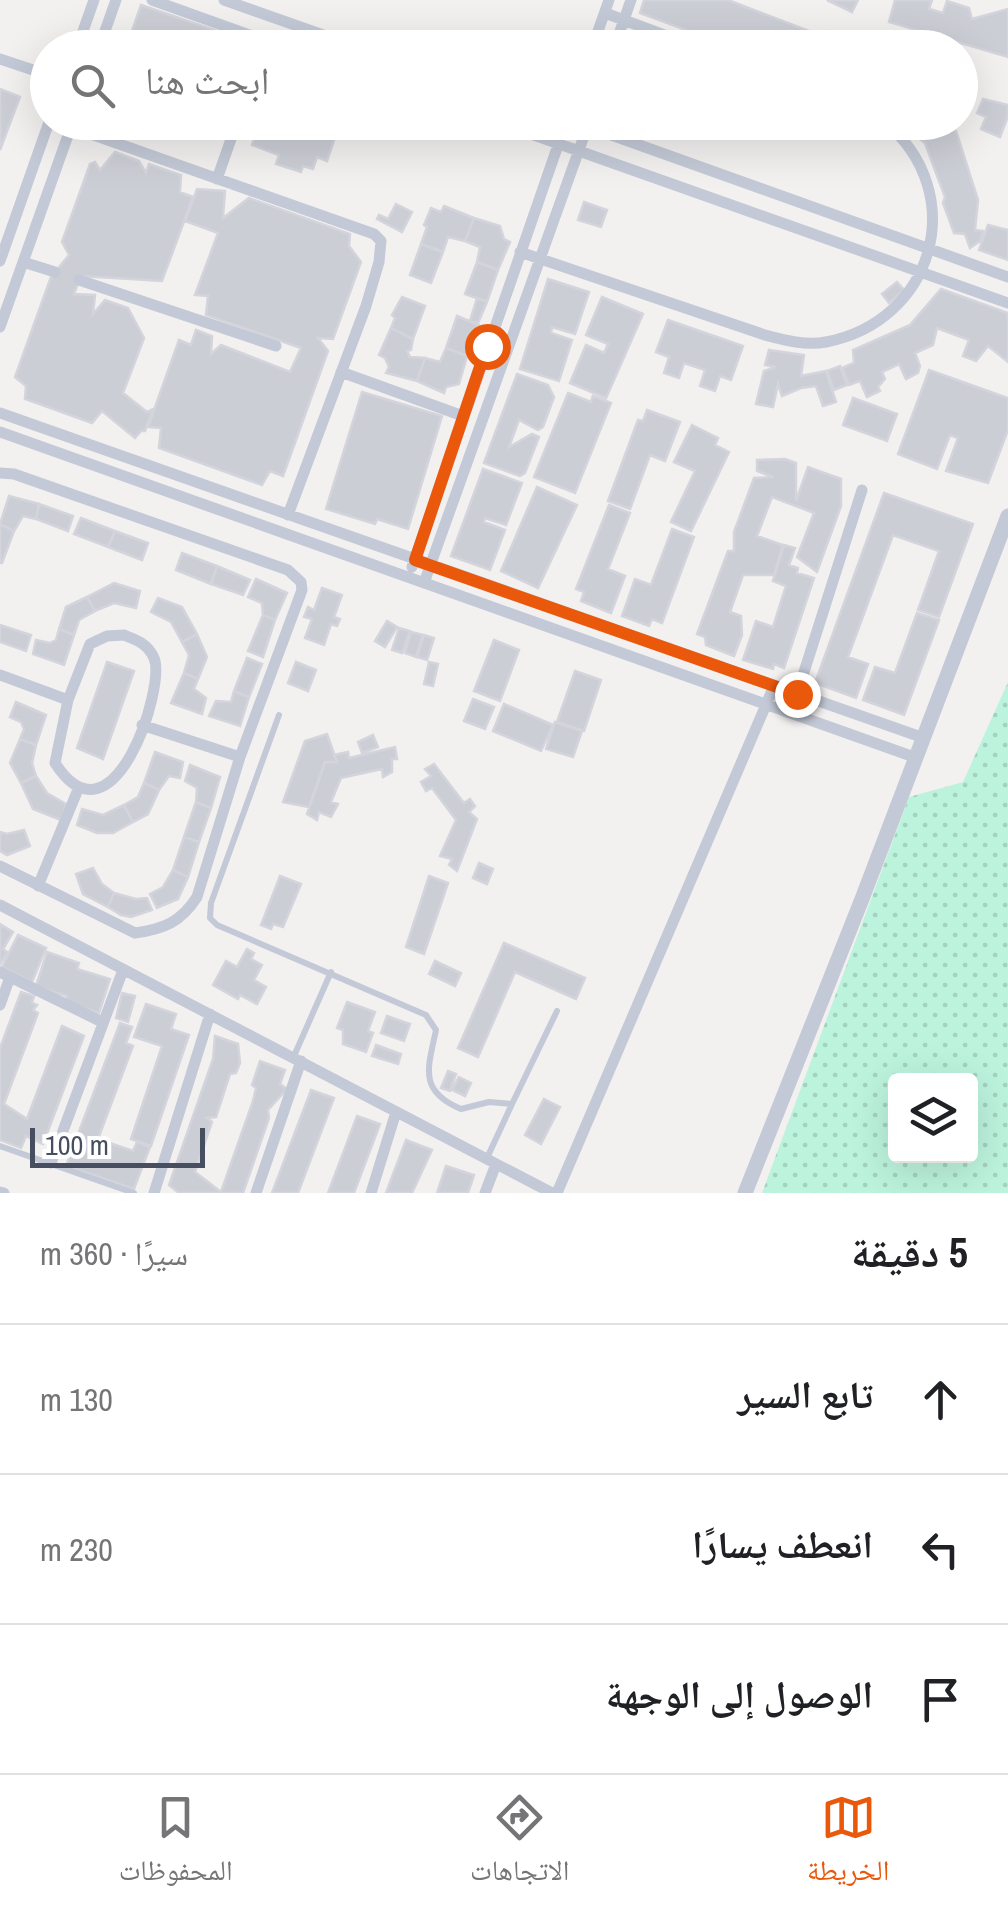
<!DOCTYPE html>
<html lang="ar">
<head>
<meta charset="utf-8">
<style>
	body { margin:0; font-family:"Archivo Narrow","Noto Naskh Arabic",sans-serif; background:#f6f6f6; color:#202124; direction:rtl }
	.controls { position:absolute; right:30px; bottom:30px; display:grid; overflow:hidden; border-radius:10px; box-shadow:0 10px 40px #0002 }
	.controls button { width:90px; height:90px; display:grid; place-items:center; padding:0; border:0; border-bottom:2px solid #e0e0e0; background:#fff; color:#202124; font:50px sans-serif }
	.scale { position:absolute; left:30px; bottom:25px; width:175px; box-sizing:border-box; padding-left:10px; border:5px solid #464e5f; border-top:0; font-size:28px; line-height:35px; white-space:nowrap; color:#464e5f; -webkit-text-stroke:8px #fff; paint-order:stroke }
	.stop { position:absolute; width:30px; height:30px; margin:-22px; border:8px solid #ea580c; border-radius:50%; background:#fff }
	.stop.end { background:#ea580c; border-color:#fff; box-shadow:0 2px 10px #0008 }
	.list { margin:0; padding:0; list-style:none }
	h2 { display:flex; justify-content:space-between; align-items:center; height:130px; margin:0; padding:0 40px; font-size:42px }
	h2 small { font-size:32px; font-weight:400; color:#757577 }
	.list li { display:grid; grid-template-columns:65px 1fr auto; gap:30px; align-items:center; box-sizing:border-box; height:150px; padding:0 40px; border-top:2px solid #e0e0e0 }
	.list b { display:block; font-size:38px; white-space:nowrap }
	.list em { font-size:32px; font-style:normal; color:#757577 }
	.icon { flex:none; width:55px; height:55px; fill:none; stroke:currentColor; stroke-width:2; stroke-linecap:round; stroke-linejoin:round }
	.map { position:relative; flex:none; width:1008px; height:1193px; overflow:hidden; direction:ltr }
	.search { position:absolute; background:#fff; box-shadow:0 10px 40px #0002; left:30px; right:30px; top:30px; height:110px; display:flex; align-items:center; gap:25px; box-sizing:border-box; padding:0 35px; border-radius:55px; color:#757577; font-size:38px }
	.sheet { height:580px; background:#fff }
	nav { display:flex; justify-content:space-around; align-items:center; box-sizing:border-box; height:140px; border-top:2px solid #e0e0e0; background:#fff; font-size:28px; color:#757577 }
	nav a { display:grid; justify-items:center; gap:5px }
	nav .on { color:#ea580c }
	.map>svg:first-child { display:block }
	.grass { fill:url(#grass-dots); fill-rule:evenodd }
	.building { fill:#ccced6; stroke:#d4d4dc; stroke-width:2.5 }
	.lines { fill:none; stroke-linecap:round; stroke-linejoin:round }
	.service { stroke:#c3c9d6; stroke-width:6 }
	.minor { stroke:#c3c9d6; stroke-width:11 }
	.tertiary { stroke:#c3c9d6; stroke-width:15 }
	.route { stroke:#ea580c; stroke-width:12 }
</style>
</head>
<body>
<div class="map">
<svg width="1008" height="1193" viewBox="0 0 1008 1193">
	<defs>
		<pattern id="grass-dots" width="8" height="8" patternUnits="userSpaceOnUse" patternTransform="scale(2.5)"><rect width="8" height="8" fill="#bcf3dc"/><path d="M2 2h.1M6 6h.1" fill="none" stroke="#a3d2bf" stroke-width="1.8" stroke-linecap="round"/></pattern>
	</defs>
	<rect width="100%" height="100%" fill="#f3f0f0"/>
	<path class="grass" d="M1008,682v511h-246l147,-396 54,-15zM896,1080h74v76h-74z"/>
	<path class="building" d="M644,0h84l94,36 -4,12h-83l-95,-35z
		M827,0h31l-6,12z
		M895,0h37l-3,9 14,4 4,-12 22,7 3,11 36,-10v48l-119,-35z
		M141,5l111,38 -2,5h-124z
		M830,31l20,7 -3,10h-23z
		M0,89l20,8 -20,53z
		M983,99l25,6v11l-8,21 -19,-8 5,-12 -9,-4z
		M182,122h43l-8,1 -1,4 -5,-2 -3,9z
		M252,122h88l-13,39 -10,-4 -4,12 -10,-3 -2,6 -25,-8 3,-9 -27,-10 3,-9 -7,-3z
		M898,122h47l11,9 22,69 -3,30 8,1 -3,10 -10,7 -5,-14 -11,-1 -11,-30 2,-6 -20,-54z
		M115,152l24,9 7,12 3,-9 32,11 -1,17 13,5 -31,84 -81,-5 -7,18 21,1 -2,19 12,-14 23,8 16,30 -21,55 24,19 6,-3 -8,22h-4l-6,7 -33,-27 -10,12 -67,-24 1,-13 -11,-9 36,-100 18,-22 -7,-13 28,-78 5,-2 5,8z
		M197,189l28,2 -2,27 26,-20 101,36 -1,12 12,16 -28,77 -15,-1 10,13 -45,125 -13,-5 -8,14 -103,-37 2,-20 -13,-1 31,-87 12,5 5,-15 16,6 -1,18 10,-9 69,27 11,-24 -95,-33 2,-19 -13,-1 23,-62 -33,-12z
		M584,202l23,8 -6,17 -23,-7z
		M396,204l16,8 -10,20 -25,-13 2,-4 9,4z
		M444,206l30,12 -9,23 -17,-4 -5,15 -22,-8 6,-17 -3,-2 7,-17 10,4z
		M474,218l26,8 4,13 6,3 -12,28 -21,-8 3,-15 -15,-6z
		M988,225l20,5v30l-29,-10z
		M421,244l22,8 -12,31 -21,-8z
		M477,262l21,8 -11,32 -22,-8z
		M548,279l41,13 -14,42 -23,-7 -1,6 21,7 -13,41 -39,-12z
		M897,282l7,8 -15,13 -7,-9z
		M941,289l67,24v49l-20,-16 -12,15 -13,-5 6,-16 -32,-12 -4,17 -18,8 5,13 -2,7 -12,6 -7,-15 -17,8 3,7 -7,8 2,4 -13,6 -7,-16 -11,4 -7,-17 12,-5 -1,-13 57,-25z
		M402,297l23,9 -12,33 -22,-11 4,-10 -3,-3z
		M602,297l41,17 -37,84 -36,-15 16,-38 18,8 4,-9 -22,-9z
		M477,298l10,4 -9,21 -8,-2z
		M457,316l22,9 -12,31 -21,-8z
		M668,320l75,26 -12,34 -11,-4 -5,15 -15,-5 5,-16 -21,-7 -5,15 -15,-5 5,-16 -13,-5z
		M391,328l22,11 -2,11 -4,1 3,6 15,1 -8,23 -31,-8 3,-6 -4,-9 -6,-3z
		M446,348l21,8 -8,28 -13,3 -2,6 -27,-12 8,-23 15,4z
		M769,350l35,5 -3,21 25,-5 10,31 -13,4 -7,-20 -15,2 -19,8 -4,-12 -5,23 -17,-3 8,-33 12,-4 -11,-2z
		M840,366l7,19 -13,5 -7,-19z
		M929,370l79,28v32l-20,53 -42,-12 12,-33 -8,-3 -13,34 -39,-15z
		M517,374l31,11 6,12 -11,30 -5,3 -19,-10 -10,27 23,-13 7,3 -14,36 -5,3 -36,-13z
		M362,392l80,24 -34,113 -31,-10 -2,5 -49,-15z
		M568,393l23,9 2,-6 18,7 -36,90 -41,-16z
		M853,398l44,16 -10,27 -44,-16z
		M647,410l33,12 -15,39 -15,-6 -20,54 -22,-8 30,-81 5,1z
		M692,425l26,13 -3,7 14,7 -38,79 -20,-9 24,-51 -21,-9z
		M785,459l11,4v38l12,-34 33,12v27l-24,66 -20,-15 17,-44 -42,-16 -15,39 26,9 -9,30h-31l-13,37 11,4 1,19 -8,21 -28,-11 -1,-8 -8,-3 31,-83h6v-19l20,-54 19,-1 -16,-6v-11z
		M483,469l39,14 -16,42 -21,-7 -1,4 21,8 -15,40 -39,-14z
		M537,487l40,18 -39,83 -37,-17z
		M884,493l89,31 -34,93 -21,-7 21,-59 -46,-16 -45,122 20,7 -12,34 -41,-15z
		M9,496l30,8 -3,15 -13,-3 -9,15 -14,-7z
		M39,504l34,12 -5,15 -32,-12z
		M609,505l21,8 -22,56 17,7 -14,37 -30,-12 3,-9 -8,-3z
		M81,518l34,13 -7,16 -34,-13z
		M0,524l14,7 -12,32h-2z
		M672,529l22,8 -32,86 -10,-4 -3,7 -27,-10 13,-37 16,6z
		M115,531l33,12 -6,17 -34,-13z
		M784,545l11,3 -6,17 9,3 -1,5 17,5 -30,90 -10,-4 -1,5 -30,-9 13,-39 17,6 13,-41 -13,-5z
		M182,553l35,13 -6,18 -35,-14z
		M217,566l33,14 -7,15 -32,-11z
		M256,579l31,14 -12,27 -12,-5 -1,-12 -14,-6z
		M114,583l26,8 -4,17 -22,-5 -19,8 -8,-14z
		M322,588l20,7 -8,22 6,2 -3,7 -6,-2 -7,21 -19,-7 7,-19 -8,-2 4,-10 6,3z
		M87,597l8,14 -16,9 -5,15 -15,-6 7,-22z
		M158,598l24,9 15,27 -15,8 -11,-20 -20,-10z
		M917,613l22,7 -35,95 -41,-15 12,-33 20,6z
		M263,615l12,5 -12,37 -15,-6z
		M387,621l10,6 -12,20 -10,-6z
		M0,625l31,10 -5,16 -26,-9z
		M399,628l11,3 -8,22 -10,-3z
		M59,629l15,6 -10,30 -31,-11 3,-14 14,3 6,-3z
		M411,632l12,3 -7,22 -11,-4z
		M197,634l10,23 -9,22 -14,-6 5,-18 -7,-13z
		M424,635l10,3 -7,22 -10,-3z
		M494,640l25,10 -19,51 -26,-10z
		M247,658l15,6 -13,33 -15,-6z
		M107,662l27,9 -31,88 -26,-11z
		M296,662l20,8 -8,21 -20,-8z
		M429,662l9,2 -5,22 -9,-2z
		M575,671l26,9 -17,51 -27,-9z
		M184,673l14,6 -4,10 12,9 -4,16 -31,-11z
		M234,691l15,6 -9,29 -31,-10 7,-15 15,1z
		M473,699l21,8 -9,22 -21,-8z
		M16,702l30,13 -10,30 -16,-6 4,-10 -3,-7 -11,-5z
		M504,704l49,21 -12,26 -48,-20z
		M555,722l27,9 -9,26 -27,-8z
		M327,734l10,28h-12l-16,45 -26,-5 22,-61z
		M373,735l5,12 -16,6 -4,-11z
		M20,739l16,6 -4,18 4,13 -15,7 -11,-20z
		M395,747l2,12h-5v13l-9,5 -1,-8 -41,9 -10,24 7,2 -7,13 -12,-5 -2,8 -10,-6 18,-52h12l-3,-7 14,-3 1,6z
		M155,752l28,10 -3,16 -11,-2 -10,14 -15,-7z
		M434,764l30,39 6,-4 5,7 -6,6 8,7 -20,52 -8,-6 3,-6 -12,-3 16,-36 -24,-32 -6,3 -5,-9 10,-6 -6,-7z
		M190,765l30,12 -9,31 -15,-6 1,-14 -12,-7z
		M36,776l11,17 19,11 -5,16 -28,-11 -12,-26z
		M144,783l15,7 -11,24 -15,8 -9,-17 14,-8z
		M196,802l15,6 -12,34 -15,-5z
		M124,805l9,17 -20,11h-16l-20,-8 5,-16 21,6z
		M24,830l6,16 -23,9 -7,-4v-19l7,2z
		M184,837l15,5 -11,35 -15,-7z
		M479,863l14,6 -6,15 -14,-6z
		M93,868l9,16 12,9 -6,14 -25,-13 -7,-20z
		M173,870l15,7 -10,22 -21,9 -7,-14 13,-7z
		M280,876l21,8 -18,43 -10,-3 -2,5 -10,-4z
		M429,876l19,7 -24,71 -18,-7z
		M114,893l22,6 11,-1 5,12 -21,7 -10,-2 -13,-8z
		M0,924l13,8 -10,17 4,3 -7,12z
		M18,935l28,13 -14,34 -30,-15z
		M504,943l81,35 -9,21 -61,-27 -37,85 -20,-9z
		M247,949l7,4 -3,6 11,6 -8,15 12,7 -9,17 -17,-9 -2,4 -25,-14 13,-24 11,6z
		M47,952l32,11 -2,6 33,10 -11,34 -34,-11 2,-6 -31,-10z
		M435,961l26,12 -6,13 -26,-12z
		M21,992l13,4 -2,7 5,2 -4,5 5,3 -34,91 23,15 35,-93 22,10 -41,108 -17,-8 -5,12 -21,-8v-92z
		M122,993l13,3 -7,26 -12,-4z
		M347,1002l28,10 -7,19 5,2 -7,19 -23,-8v-14l-6,-2z
		M146,1004l30,10 -5,15 18,6 -38,111 -20,-7 31,-93 -28,-9z
		M387,1016l23,8 -6,17 -23,-8z
		M120,1023l12,4 -6,16 7,3 -35,93 35,12 4,-9 13,5 -16,42 -68,-23z
		M215,1036l23,8 2,19 -4,10 -6,1 -14,43 -9,1 5,4 -17,50 26,20 32,-91 3,-13 -4,-3 8,-24 25,9 -5,14 7,5 -19,21 1,8 -26,75h-64l-10,-8 44,-126z
		M376,1045l25,9 -3,10 -26,-8z
		M448,1071l8,3 -6,17 -9,-3z
		M459,1077l12,6 -6,13 -13,-6z
		M311,1090l23,8 -36,95h-26z
		M544,1099l16,8 -19,37 -16,-9z
		M357,1116l23,8 -26,69h-26z
		M406,1140l26,10 -20,43h-26z
		M446,1166l28,9 -6,18h-31z"/>
	<g class="lines">
		<path class="service" d="M279,715l-68,188 -1,15 7,7 209,90 10,15c-8,38 -18,61 25,79l28,-7 23,2 -25,54
			M294,1056l37,-84
			M512,1104l45,-93
			M0,1146l134,47"/>
		<path class="minor" d="M152,0l134,48
			M224,0l136,48
			M605,13l94,35
			M77,48l17,-48
			M99,48l17,-48
			M592,48l17,-48
			M614,48l17,-48
			M0,59l48,16
			M497,122l511,181
			M575,122l433,155
			M71,127l303,107 7,7 -2,21 -13,44 -78,209
			M217,179l20,-57
			M520,252l245,83c19,5 41,11 61,7 109,-21 144,-149 59,-220
			M0,261l49,-139
			M23,262l32,10
			M79,280l197,66
			M0,327l72,-203
			M341,372l122,44
			M0,413l921,324
			M0,432l914,325
			M0,473l14,1 274,96 13,12 1,8 -62,167 -43,140c-16,25 -33,32 -62,36l-135,-67
			M412,567l154,-445
			M424,583l165,-461
			M124,635c13,5 24,9 30,23 12,29 -41,195 -99,105l13,-63 22,-56 17,-8z
			M0,675l68,25
			M797,694l65,-204
			M142,725l98,32
			M38,886l41,-99
			M0,905l552,288
			M0,972l102,50
			M0,1005l10,-28
			M51,1163l72,-193
			M0,1192l4,1
			M154,1193l56,-179
			M256,1193l45,-132
			M371,1193l25,-81
			M485,1193l11,-29
			M557,1193l217,-507"/>
		<path class="tertiary" d="M745,1193l117,-294 146,-383"/>
	</g>
	<g class="lines">
		<path class="route" d="M487,346l-72,214 382,134"/>
	</g>
</svg>
<div class="controls">
<button><svg class="icon" aria-label="layers" viewBox="0 0 24 24"><path d="M12 4l9 5-9 5-9-5zM3 14l9 5 9-5"/></svg></button>
</div>
<div class="scale">100 m</div>
<div class="stop" style="left:487px;top:346px"></div>
<div class="stop end" style="left:797px;top:694px"></div>
<div class="search"><svg class="icon" aria-label="search" viewBox="0 0 24 24"><circle cx="10" cy="10" r="6"/><path d="M15 15l6 6"/></svg>ابحث هنا</div>
</div>
<section class="sheet">
<h2>5 دقيقة<small>سيرًا · 360 m</small></h2>
<ul class="list">
<li><svg class="icon" aria-label="ahead" viewBox="0 0 24 24"><path d="M12 20V5M6 11l6-6 6 6"/></svg><div><b>تابع السير</b></div><em>130 m</em></li>
<li><svg class="icon" aria-label="left" viewBox="0 0 24 24"><path d="M17 20v-9H6M10 6l-5 5 5 5"/></svg><div><b>انعطف يسارًا</b></div><em>230 m</em></li>
<li><svg class="icon" aria-label="arrive" viewBox="0 0 24 24"><path d="M6 21V4h12l-3 4 3 4H6"/></svg><div><b>الوصول إلى الوجهة</b></div></li>
</ul>
</section>
<nav>
<a class="on"><svg class="icon" aria-label="map" viewBox="0 0 24 24"><path d="M3 6l6-2 6 2 6-2v14l-6 2-6-2-6 2zM9 4v14M15 6v14"/></svg>الخريطة</a>
<a><svg class="icon" aria-label="directions" viewBox="0 0 24 24"><path d="M12 3l9 9-9 9-9-9zM9 14v-3h6M13 9l2 2-2 2"/></svg>الاتجاهات</a>
<a><svg class="icon" aria-label="saved" viewBox="0 0 24 24"><path d="M7 4h10v16l-5-4-5 4z"/></svg>المحفوظات</a>
</nav>
</body>
</html>
